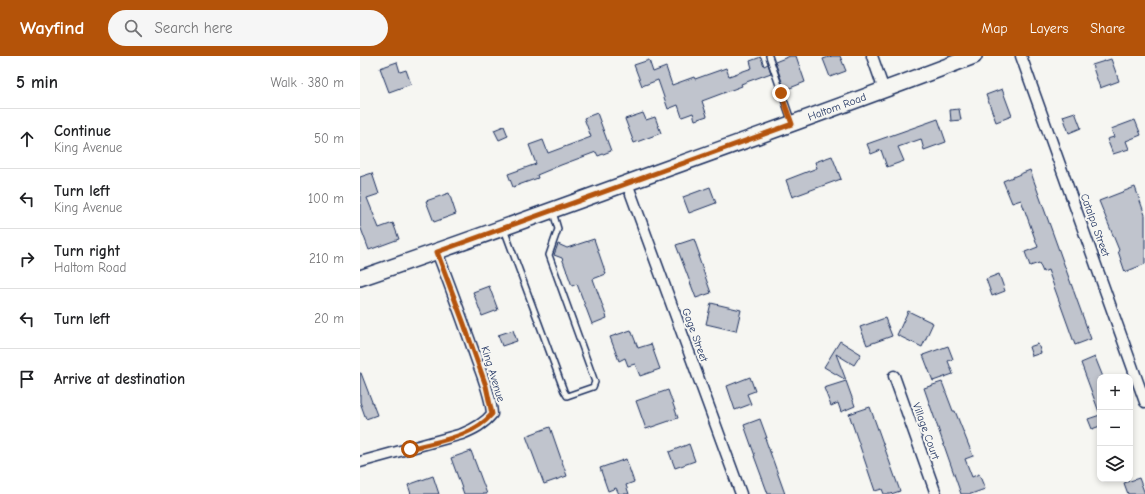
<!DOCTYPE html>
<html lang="en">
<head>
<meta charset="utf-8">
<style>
	body { margin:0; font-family:"Comic Neue",sans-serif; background:#f6f6f6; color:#202124 }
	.controls { position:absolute; right:12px; bottom:12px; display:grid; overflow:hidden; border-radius:8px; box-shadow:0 2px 6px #0003 }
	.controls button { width:36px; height:36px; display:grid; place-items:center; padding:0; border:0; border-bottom:1px solid #e0e0e0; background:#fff; color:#202124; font:20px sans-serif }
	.stop { position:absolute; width:12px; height:12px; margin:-9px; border:3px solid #b45309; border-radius:50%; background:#fff }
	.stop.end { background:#b45309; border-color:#fff; box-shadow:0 1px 4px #0008 }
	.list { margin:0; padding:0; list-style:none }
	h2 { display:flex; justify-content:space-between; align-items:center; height:52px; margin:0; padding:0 16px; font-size:17px }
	h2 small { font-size:13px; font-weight:400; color:#757577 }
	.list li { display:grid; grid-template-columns:26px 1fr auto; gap:12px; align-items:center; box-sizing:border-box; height:60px; padding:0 16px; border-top:1px solid #e0e0e0 }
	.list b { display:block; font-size:15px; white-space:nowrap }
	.list p { margin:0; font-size:13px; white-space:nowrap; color:#757577 }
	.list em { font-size:13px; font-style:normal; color:#757577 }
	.icon { flex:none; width:22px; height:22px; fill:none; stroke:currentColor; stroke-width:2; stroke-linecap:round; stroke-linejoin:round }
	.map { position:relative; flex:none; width:785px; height:438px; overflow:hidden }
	header { display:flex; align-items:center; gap:24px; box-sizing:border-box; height:56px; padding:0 20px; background:#b45309; color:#fff }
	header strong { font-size:19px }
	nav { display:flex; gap:22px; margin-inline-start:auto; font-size:14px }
	.search { width:280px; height:36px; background:#f6f6f6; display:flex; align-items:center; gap:10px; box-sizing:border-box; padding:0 14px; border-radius:22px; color:#757577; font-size:15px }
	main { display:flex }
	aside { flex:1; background:#fff }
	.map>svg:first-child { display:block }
	.building { fill:#c0c4cd; stroke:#1b2f5e }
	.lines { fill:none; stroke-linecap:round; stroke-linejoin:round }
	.lane-casing { stroke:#1b2f5e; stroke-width:8 }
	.street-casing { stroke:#1b2f5e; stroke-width:13 }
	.secondary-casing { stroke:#1b2f5e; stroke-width:18 }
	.lane { stroke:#f6f6f2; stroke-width:5 }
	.street { stroke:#f6f6f2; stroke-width:10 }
	.secondary { stroke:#f6f6f2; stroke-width:15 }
	.route { stroke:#b45309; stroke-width:5 }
	.labels { text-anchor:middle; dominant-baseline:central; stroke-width:4; stroke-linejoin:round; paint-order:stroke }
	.street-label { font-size:11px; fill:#1b2f5e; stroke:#f6f6f2 }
</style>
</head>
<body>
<header>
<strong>Wayfind</strong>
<div class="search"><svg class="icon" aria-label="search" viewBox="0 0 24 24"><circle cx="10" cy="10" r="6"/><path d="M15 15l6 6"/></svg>Search here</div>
<nav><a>Map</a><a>Layers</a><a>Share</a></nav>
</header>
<main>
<aside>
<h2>5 min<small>Walk · 380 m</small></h2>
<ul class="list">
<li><svg class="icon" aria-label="ahead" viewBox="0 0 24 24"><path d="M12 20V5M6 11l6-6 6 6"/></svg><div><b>Continue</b><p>King Avenue</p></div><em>50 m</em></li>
<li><svg class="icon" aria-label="left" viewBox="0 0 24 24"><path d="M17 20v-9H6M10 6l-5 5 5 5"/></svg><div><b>Turn left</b><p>King Avenue</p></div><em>100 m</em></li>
<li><svg class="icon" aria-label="right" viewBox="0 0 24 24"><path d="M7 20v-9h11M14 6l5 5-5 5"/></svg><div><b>Turn right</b><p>Haltom Road</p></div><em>210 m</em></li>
<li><svg class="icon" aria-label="left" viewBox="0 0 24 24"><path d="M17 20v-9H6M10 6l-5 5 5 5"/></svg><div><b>Turn left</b></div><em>20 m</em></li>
<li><svg class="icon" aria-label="arrive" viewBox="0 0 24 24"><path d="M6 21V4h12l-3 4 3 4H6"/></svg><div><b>Arrive at destination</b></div></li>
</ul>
</aside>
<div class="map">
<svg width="785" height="438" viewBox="0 0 785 438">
	<rect width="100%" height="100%" fill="#f6f6f2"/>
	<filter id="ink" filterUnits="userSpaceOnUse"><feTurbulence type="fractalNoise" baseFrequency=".025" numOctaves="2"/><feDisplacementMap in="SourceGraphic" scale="8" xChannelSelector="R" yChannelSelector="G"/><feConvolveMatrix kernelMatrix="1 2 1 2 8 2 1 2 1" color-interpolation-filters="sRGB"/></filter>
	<g filter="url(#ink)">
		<path class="building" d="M430,0h6l9,26 -20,8 -10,-28z
			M472,0h8l6,15 -16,6 -7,-18z
			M401,1l3,9 4,-2 3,9 -30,11 1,2 -40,15 5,15 -12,4 -2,-7 -11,4 -4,-12 -10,4 -10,-29 -16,6 -8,-21 15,-5 4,12 13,-5 6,18 22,-8 1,2 31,-11 3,8 23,-8 -2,-7z
			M751,3l8,22 -19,7 -8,-23z
			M37,6l3,10 6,-2 5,14 -22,8 -9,-24z
			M642,33l10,27 -16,6 -10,-27z
			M599,53l2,11 -10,1 -1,-11z
			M715,56l6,16 -12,5 -6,-17z
			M237,57l14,38 -13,5 -2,-4 -35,13 -24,10 1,3 -25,9 -5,-13 28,-10 -7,-19 14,-5 5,13 43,-16 -7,-19z
			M283,57l3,7 9,-3 6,16 -27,10 -9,-24z
			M578,63l8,23 -22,8 -3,-11 -23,8 6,14 -17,6 -6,-17 -10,4 -4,-10z
			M775,64l6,15 -15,6 3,8 -16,5 -6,-15 7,-2 -3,-8z
			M144,70l4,10 -9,4 -5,-10z
			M472,100l9,23 -49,18 -6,-17 31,-12 -2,-6z
			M670,114l61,169 -16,6 -27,-75 -5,2 -4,-9 -9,3 -5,-14 13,-5 -17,-47 -9,3 -9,-22z
			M12,117l7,21 -12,4 12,30 14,-5 6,16 -30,11 -9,-24v-49z
			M350,131l6,16 -27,10 -6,-16z
			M775,131l10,28v49l-20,8 -7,-21 1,-1 -20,-49z
			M89,137l7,21 -22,8 -8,-21z
			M234,183l12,35 -13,5 14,39 -15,6 -15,-40 -5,2 -10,-28 -8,-3 4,-11 9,4z
			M334,183l6,17h-2l13,37 -15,5 -20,-53z
			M639,218l6,17 -13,5 -6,-17z
			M129,230l9,24 -16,6 -9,-24z
			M351,247l30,7 -5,21 -30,-7z
			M548,255l25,12 -11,24 -25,-12z
			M525,262l7,18 -25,9 -7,-18z
			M153,274l4,11 -15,5 -4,-11z
			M271,274l7,18 13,-4 9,25 -20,7 -5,-12 -7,2 -3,-8 -6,3 -9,-24z
			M480,285l21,13 -7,11 -18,-11 10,26 -22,-13z
			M678,288l3,9 -9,3 -3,-9z
			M588,290l5,13 -5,2 5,13 -20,7 -10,-26z
			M735,301l8,20h-3v35h-1l-18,-49z
			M0,317h1l16,42 -11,4 -6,-17z
			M390,321l5,14 -8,3 4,10 -16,6 -8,-24z
			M486,325l9,25 -14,6 -3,-9 -7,3 -7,-18z
			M582,326l11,29h2l18,45 -8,3 7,18 7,-3 6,15 -14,5h-10l-37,-106z
			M308,334l10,28 -32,11 -10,-28z
			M510,351l30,84 -9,3h-7l-2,-5 -7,2 -26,-77z
			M740,359v11l-8,3 -4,-10z
			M400,363l7,19h-2l20,56h-17l-14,-38h1l-11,-31z
			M190,371l17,49 -23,8 -18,-48z
			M329,388l6,17 -20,7 -6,-16z
			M111,395l16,43h-23l-13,-36z
			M266,403l8,23 -8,3 3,9h-10l-3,-6 -8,3 -8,-23z
			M73,420l6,18h-28l-3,-9z
			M779,422l6,16h-17l-4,-11z"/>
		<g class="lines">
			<defs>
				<path id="lane" d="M409,0l23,67
					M144,173l60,162 3,5 26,-9 2,-5 -46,-127 9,-26 -5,-17"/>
				<path id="street" d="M512,0l12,34
					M661,0l124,346
					M267,127l114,311
					M534,320l42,118
					M0,406l102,-28c12,-5 22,-10 30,-20 -1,-18 -9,-36 -15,-53 -13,-37 -26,-73 -40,-109"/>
				<path id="secondary" d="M0,222c103,-35 204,-72 306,-109 103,-37 206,-74 308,-113"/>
			</defs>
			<use href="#lane" class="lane-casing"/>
			<use href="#street" class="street-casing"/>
			<use href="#secondary" class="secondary-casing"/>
			<use href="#lane" class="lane"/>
			<use href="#street" class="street"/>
			<use href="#secondary" class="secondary"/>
		</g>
	</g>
	<g class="lines" filter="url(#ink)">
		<path class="route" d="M50,393c28,-8 63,-12 82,-35l-6,-28 -22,-62 -27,-72 355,-128 -11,-31"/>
	</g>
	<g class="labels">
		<g class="street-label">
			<text transform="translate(477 51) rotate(-20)">Haltom Road</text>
			<text transform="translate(735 169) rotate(70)">Catalpa Street</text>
			<text transform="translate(335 279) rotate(70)">Gage Street</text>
			<text transform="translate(133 318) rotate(73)">King Avenue</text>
			<text transform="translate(566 375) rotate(70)">Village Court</text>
		</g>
	</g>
</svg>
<div class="controls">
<button>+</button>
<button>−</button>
<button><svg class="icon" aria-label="layers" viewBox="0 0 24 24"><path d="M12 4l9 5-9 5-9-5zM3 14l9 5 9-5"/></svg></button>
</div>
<div class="stop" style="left:50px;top:393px"></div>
<div class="stop end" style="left:421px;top:37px"></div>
</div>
</main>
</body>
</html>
